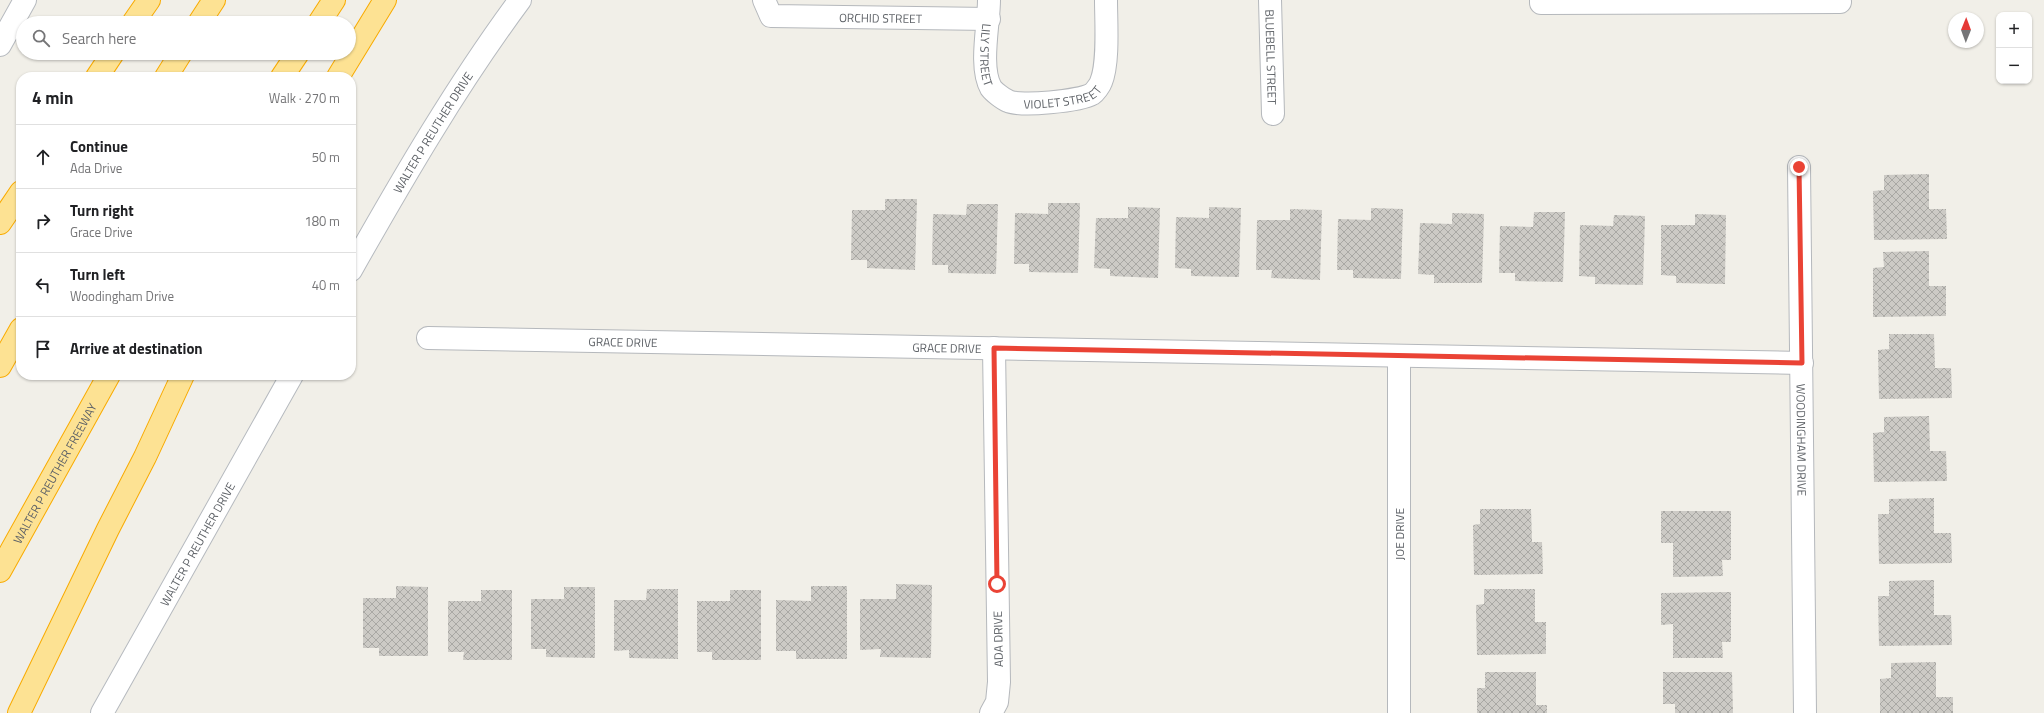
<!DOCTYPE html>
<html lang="en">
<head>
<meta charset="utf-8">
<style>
	body { margin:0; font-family:"Titillium Web",sans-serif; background:#f2f2f2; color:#202124 }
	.controls { position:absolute; right:12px; top:12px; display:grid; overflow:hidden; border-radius:8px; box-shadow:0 1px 3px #0004 }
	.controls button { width:36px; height:36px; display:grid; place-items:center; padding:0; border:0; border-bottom:1px solid #e0e0e0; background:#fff; color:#202124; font:20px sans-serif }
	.compass { position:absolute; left:1948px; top:12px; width:36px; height:36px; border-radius:50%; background:#fff; box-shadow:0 1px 3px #0004; rotate:1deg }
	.stop { position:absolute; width:12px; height:12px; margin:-9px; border:3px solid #ea4335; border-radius:50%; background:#fff }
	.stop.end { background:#ea4335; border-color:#fff; box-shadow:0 1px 4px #0008 }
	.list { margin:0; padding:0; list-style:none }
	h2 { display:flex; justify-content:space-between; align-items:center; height:52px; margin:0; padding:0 16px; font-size:17px }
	h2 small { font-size:13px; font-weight:400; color:#757577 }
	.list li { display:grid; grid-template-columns:26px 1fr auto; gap:12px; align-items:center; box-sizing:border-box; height:64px; padding:0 16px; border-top:1px solid #e0e0e0 }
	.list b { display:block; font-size:15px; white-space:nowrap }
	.list p { margin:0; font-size:13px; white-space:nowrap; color:#757577 }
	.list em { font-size:13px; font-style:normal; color:#757577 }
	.icon { flex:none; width:22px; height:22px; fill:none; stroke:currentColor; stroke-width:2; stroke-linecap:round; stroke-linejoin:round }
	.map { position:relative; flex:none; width:2044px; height:713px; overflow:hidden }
	.search { position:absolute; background:#fff; box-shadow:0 1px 3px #0004; left:16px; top:16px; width:340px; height:44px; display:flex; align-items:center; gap:10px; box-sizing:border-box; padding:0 14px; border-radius:22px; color:#757577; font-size:15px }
	.panel { position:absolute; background:#fff; box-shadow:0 1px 3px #0004; left:16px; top:72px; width:340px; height:308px; border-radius:16px }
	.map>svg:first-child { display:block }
	.building { fill:url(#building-cross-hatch) }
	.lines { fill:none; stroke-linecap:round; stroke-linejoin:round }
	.minor-casing { stroke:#b5b8bc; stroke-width:24 }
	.secondary-casing { stroke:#b6babf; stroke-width:24 }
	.motorway-casing { stroke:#f9ab00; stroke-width:24 }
	.minor { stroke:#fff; stroke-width:22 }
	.secondary { stroke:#fff; stroke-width:22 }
	.motorway { stroke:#fde293; stroke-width:22 }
	.route { stroke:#ea4335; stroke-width:5 }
	.labels { text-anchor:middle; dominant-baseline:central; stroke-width:4; stroke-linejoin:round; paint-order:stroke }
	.street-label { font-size:12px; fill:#5f6368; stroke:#fff }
</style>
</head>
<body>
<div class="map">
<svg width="2044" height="713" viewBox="0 0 2044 713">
	<defs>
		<pattern id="building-cross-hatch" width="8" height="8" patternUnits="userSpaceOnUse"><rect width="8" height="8" fill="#cccac5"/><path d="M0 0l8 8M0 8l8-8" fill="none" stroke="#a9a8a4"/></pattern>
	</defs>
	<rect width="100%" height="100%" fill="#f1efe8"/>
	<path class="building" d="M1929,174v35h17l1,30 -73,1 -1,-49 11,-1v-15z
		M885,199h32l-2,71 -48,-2v-8h-16l1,-50h33z
		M1048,203h32l-2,70 -49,-1v-8h-15l1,-51 33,1z
		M967,204h31l-2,70 -48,-1v-8h-16l1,-51 33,1z
		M1128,207l32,1 -2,70 -48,-2v-7l-16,-1 2,-50h32z
		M1209,207l32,1 -2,69 -48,-1v-7l-16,-1 1,-51 33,1z
		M1371,208l32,1 -2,70 -48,-1v-8h-16l1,-51 33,1z
		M1290,209l32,1 -2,70 -49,-2 1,-8h-16l1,-50h33z
		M1534,212h31l-2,70 -48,-1v-8h-16l1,-47 33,1z
		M1452,213l32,1 -2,69h-48v-8l-16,-1 2,-51 32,1z
		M1695,214l31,1 -1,69 -49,-1v-7l-15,-1v-50h34z
		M1614,215l31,1 -2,69 -48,-1v-7l-16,-1 1,-51 33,1z
		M1929,251v35h17v30l-73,1v-49l11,-1 -1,-15z
		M1889,334h45l1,34h16l1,30 -73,1 -1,-49 11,-1z
		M1929,416l1,35h16l1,30 -73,1 -1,-49 11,-1v-15z
		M1934,498v35h17l1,30 -73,1 -1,-50h11v-15z
		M1480,509h51l1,33h10l1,32 -69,1 -1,-50 7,-1z
		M1661,511h70v49h-9l1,16 -50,1v-34h-12z
		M1934,580v35h17l1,30 -73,1 -1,-50h11v-15z
		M896,584l36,1 -1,73 -51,-1 1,-8 -21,1v-51h36z
		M396,586l32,1v69h-49v-8h-16v-50h33z
		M811,586h36v73h-51v-8h-20v-51l35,1z
		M564,587h31v71l-49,-1v-8h-15v-50h33z
		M647,589h31v70l-49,-1v-8l-15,1v-51h32z
		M1484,589h51v33h11v32l-69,1 -1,-50 8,-1z
		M481,590h31v70h-49l1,-8h-16v-51h33z
		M730,590h31v70h-49v-8h-15v-51h33z
		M1731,592v50h-9l1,16h-50v-34l-12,1v-32z
		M1936,662v35h17v16h-73v-34l11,-1v-15z
		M1485,672h51v33h11v8h-70v-25h8z
		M1663,672h69l1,41h-58v-9h-12z"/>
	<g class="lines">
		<defs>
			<g id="minor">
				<path id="s1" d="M764,0l7,16 218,3"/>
				<path id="s2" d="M989,0c0,24 -10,67 2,88 3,4 12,11 17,13 12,6 72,0 84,-7 3,-2 8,-9 9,-12 8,-19 5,-61 5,-82"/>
				<path id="s3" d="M1270,0l3,114"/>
				<path d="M1541,0v3l299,-1"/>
				<path id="s4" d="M1799,167l6,546"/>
				<path id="s5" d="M428,338l1374,25"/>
				<path d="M991,713l6,-11 2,-20 -5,-334"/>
				<path d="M1399,713v-357"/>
			</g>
			<g id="secondary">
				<path d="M0,45l25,-45"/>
				<path id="s6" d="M351,270c52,-92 106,-185 169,-270"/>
				<path id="s7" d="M102,713l190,-338"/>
			</g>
			<g id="motorway">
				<path d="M133,23l16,-23"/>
				<path d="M199,23l15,-23"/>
				<path d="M319,23l15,-23"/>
				<path d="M97,77l16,-24"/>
				<path d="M166,77l15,-24"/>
				<path d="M282,77l16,-24"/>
				<path d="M338,77l47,-77"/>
				<path d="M0,223l21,-31"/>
				<path d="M0,366l21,-37"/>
				<path id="s8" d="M0,571l109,-196"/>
				<path d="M19,713l89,-184 37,-72 38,-82"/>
			</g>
		</defs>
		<use href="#minor" class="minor-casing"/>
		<use href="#secondary" class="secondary-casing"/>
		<use href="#motorway" class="motorway-casing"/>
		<use href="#minor" class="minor"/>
		<use href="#secondary" class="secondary"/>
		<use href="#motorway" class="motorway"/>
	</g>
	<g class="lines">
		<path class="route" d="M997,584l-3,-236 808,15 -3,-196"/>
	</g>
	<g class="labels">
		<g class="street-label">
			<text stroke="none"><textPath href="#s1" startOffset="127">ORCHID STREET</textPath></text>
			<text stroke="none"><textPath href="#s2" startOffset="55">LILY STREET</textPath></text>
			<text stroke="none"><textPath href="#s3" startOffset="57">BLUEBELL STREET</textPath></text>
			<text stroke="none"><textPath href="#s2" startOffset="166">VIOLET STREET</textPath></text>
			<text stroke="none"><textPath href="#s6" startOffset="160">WALTER P REUTHER DRIVE</textPath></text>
			<text stroke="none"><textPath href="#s5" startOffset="195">GRACE DRIVE</textPath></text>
			<text stroke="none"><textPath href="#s5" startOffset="519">GRACE DRIVE</textPath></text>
			<text stroke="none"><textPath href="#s4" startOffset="273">WOODINGHAM DRIVE</textPath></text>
			<text stroke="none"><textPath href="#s8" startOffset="112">WALTER P REUTHER FREEWAY</textPath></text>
			<text transform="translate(1399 534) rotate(-90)">JOE DRIVE</text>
			<text stroke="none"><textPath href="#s7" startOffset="194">WALTER P REUTHER DRIVE</textPath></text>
			<text transform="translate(998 639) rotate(-91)">ADA DRIVE</text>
		</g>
	</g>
</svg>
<div class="controls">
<button>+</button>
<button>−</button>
</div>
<svg class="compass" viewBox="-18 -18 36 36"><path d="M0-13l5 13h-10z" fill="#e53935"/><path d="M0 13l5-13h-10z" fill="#757577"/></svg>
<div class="stop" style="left:997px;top:584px"></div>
<div class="stop end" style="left:1799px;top:167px"></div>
<div class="search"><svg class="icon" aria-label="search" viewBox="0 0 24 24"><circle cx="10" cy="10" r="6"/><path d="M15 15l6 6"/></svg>Search here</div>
<section class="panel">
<h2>4 min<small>Walk · 270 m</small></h2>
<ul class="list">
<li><svg class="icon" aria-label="ahead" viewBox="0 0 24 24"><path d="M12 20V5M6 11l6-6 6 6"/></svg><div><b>Continue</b><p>Ada Drive</p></div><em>50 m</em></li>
<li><svg class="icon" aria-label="right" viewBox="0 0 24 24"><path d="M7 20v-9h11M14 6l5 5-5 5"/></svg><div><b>Turn right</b><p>Grace Drive</p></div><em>180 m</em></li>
<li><svg class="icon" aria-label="left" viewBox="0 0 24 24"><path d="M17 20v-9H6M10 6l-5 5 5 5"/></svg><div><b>Turn left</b><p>Woodingham Drive</p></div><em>40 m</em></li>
<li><svg class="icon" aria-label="arrive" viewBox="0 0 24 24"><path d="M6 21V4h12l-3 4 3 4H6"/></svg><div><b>Arrive at destination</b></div></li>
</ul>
</section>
</div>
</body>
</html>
